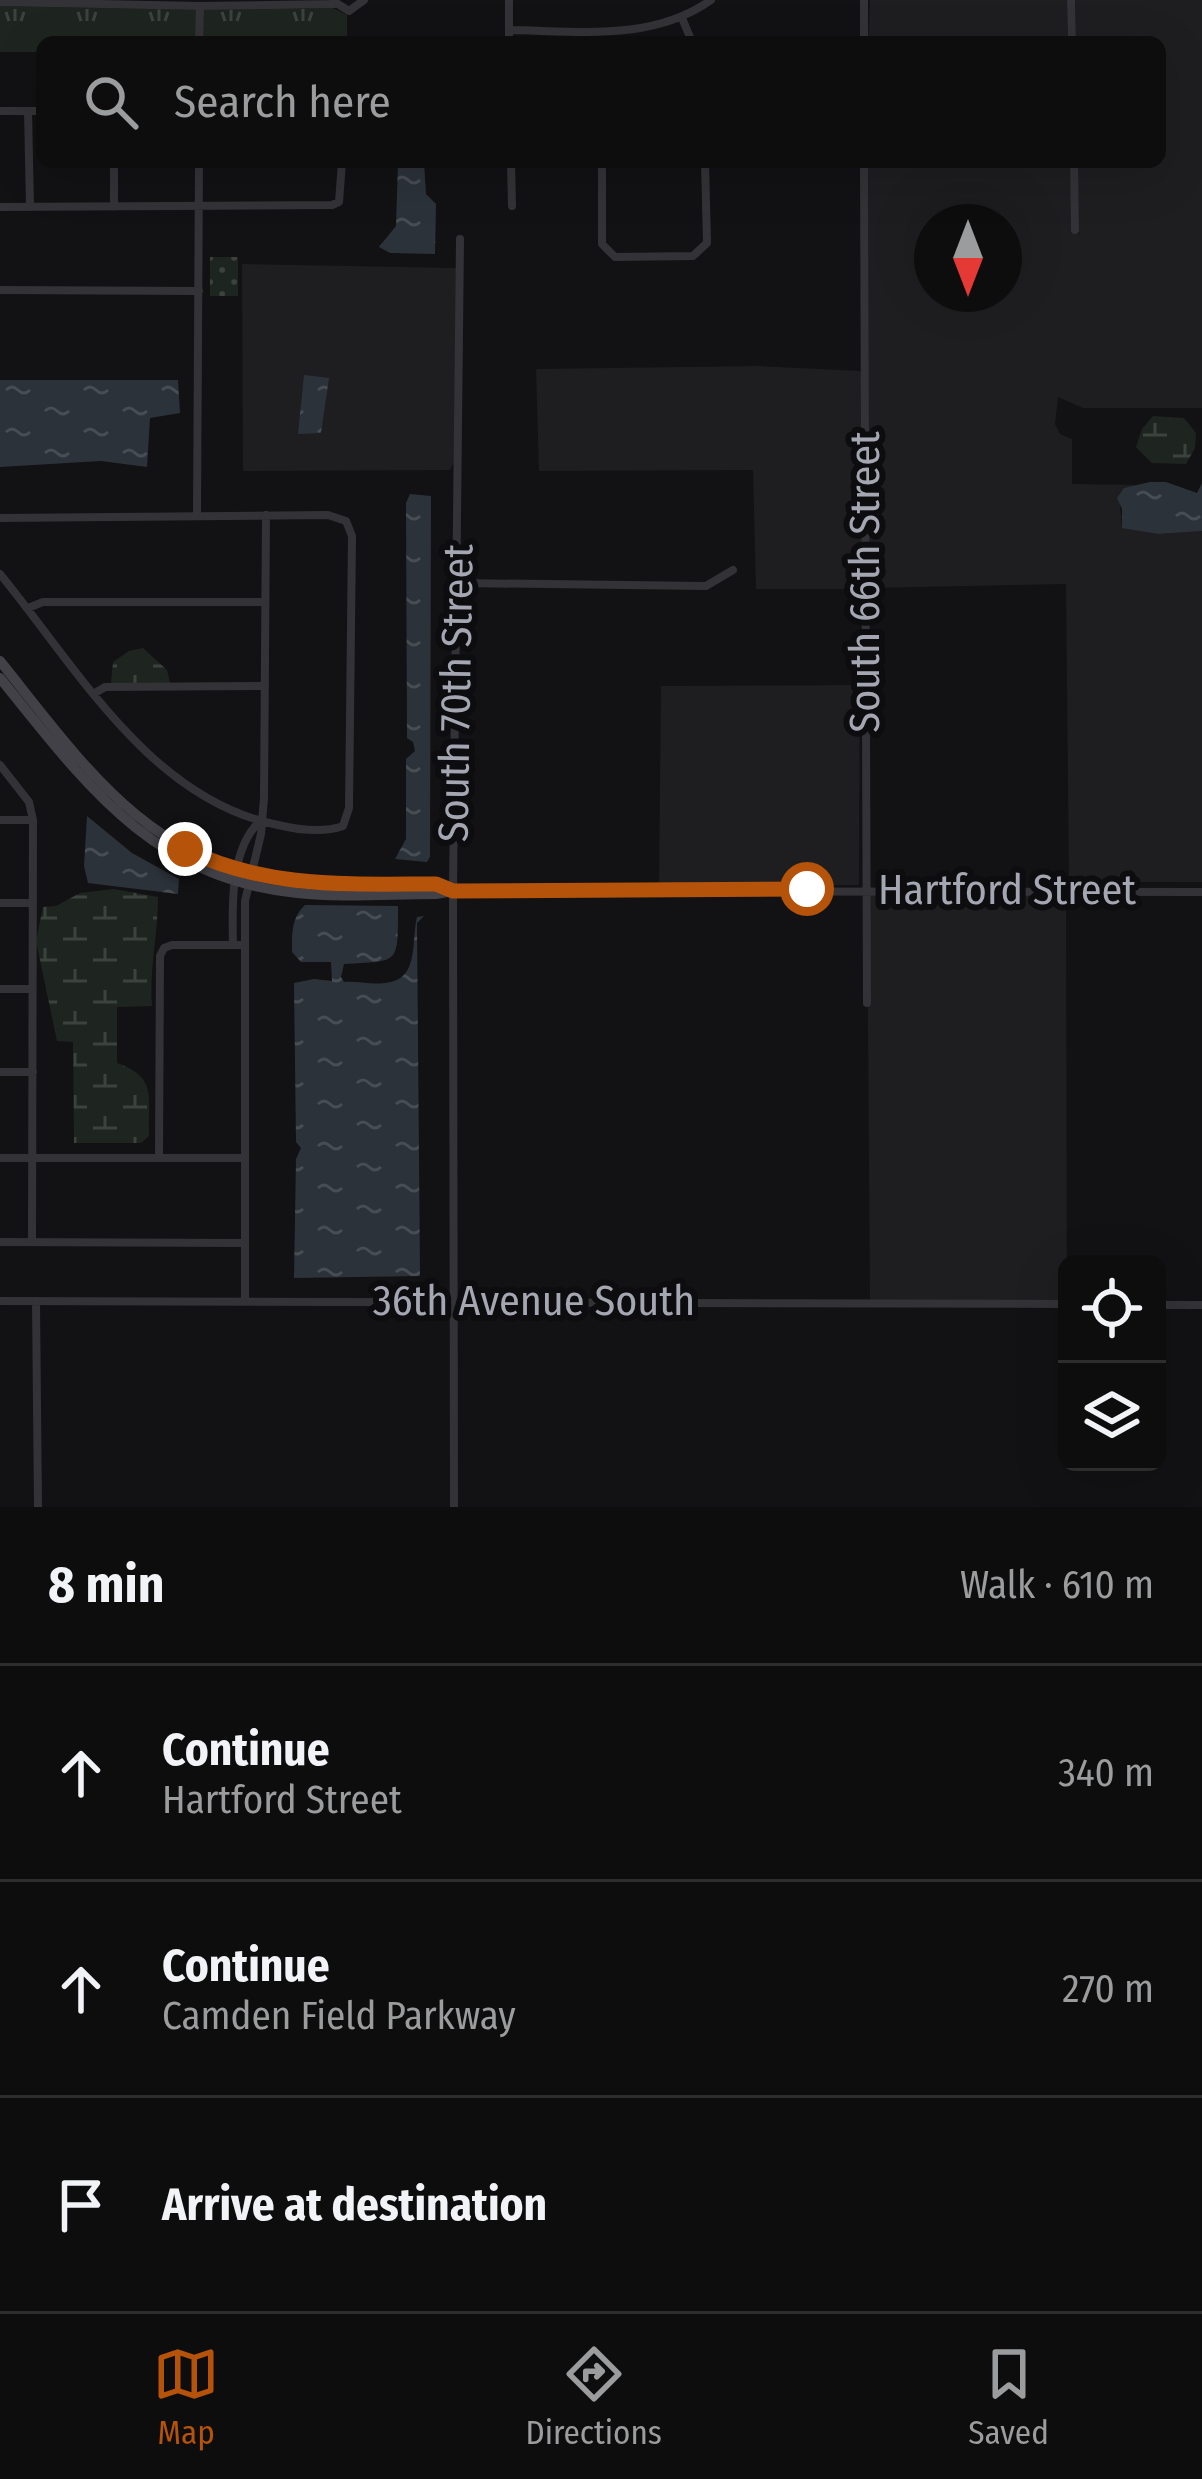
<!DOCTYPE html>
<html lang="en">
<head>
<meta charset="utf-8">
<style>
	body { margin:0; font-family:"Fira Sans Condensed",sans-serif; background:#171617; color:#f1f3f6 }
	.controls { position:absolute; right:36px; bottom:36px; display:grid; overflow:hidden; border-radius:18px; box-shadow:0 12px 48px #0002 }
	.controls button { width:108px; height:108px; display:grid; place-items:center; padding:0; border:0; border-bottom:3px solid #2e2d2e; background:#0e0d0e; color:#f1f3f6; font:60px sans-serif }
	.compass { position:absolute; left:914px; top:204px; width:108px; height:108px; border-radius:50%; background:#0e0d0e; box-shadow:0 12px 48px #0002; rotate:180deg }
	.stop { position:absolute; width:36px; height:36px; margin:-27px; border:9px solid #b45309; border-radius:50%; background:#fff }
	.stop.end { background:#b45309; border-color:#fff; box-shadow:0 3px 12px #0008 }
	.list { margin:0; padding:0; list-style:none }
	h2 { display:flex; justify-content:space-between; align-items:center; height:156px; margin:0; padding:0 48px; font-size:51px }
	h2 small { font-size:39px; font-weight:400; color:#9b9c9e }
	.list li { display:grid; grid-template-columns:78px 1fr auto; gap:36px; align-items:center; box-sizing:border-box; height:216px; padding:0 48px; border-top:3px solid #2e2d2e }
	.list b { display:block; font-size:45px; white-space:nowrap }
	.list p { margin:0; font-size:39px; white-space:nowrap; color:#9b9c9e }
	.list em { font-size:39px; font-style:normal; color:#9b9c9e }
	.icon { flex:none; width:66px; height:66px; fill:none; stroke:currentColor; stroke-width:2; stroke-linecap:round; stroke-linejoin:round }
	.map { position:relative; flex:none; width:1202px; height:1507px; overflow:hidden }
	.search { position:absolute; background:#0e0d0e; box-shadow:0 12px 48px #0002; left:36px; right:36px; top:36px; height:132px; display:flex; align-items:center; gap:30px; box-sizing:border-box; padding:0 42px; border-radius:18px; color:#9b9c9e; font-size:45px }
	.sheet { height:804px; background:#0e0d0e }
	nav { display:flex; justify-content:space-around; align-items:center; box-sizing:border-box; height:168px; border-top:3px solid #2e2d2e; background:#0e0d0e; font-size:33px; color:#9b9c9e }
	nav a { display:grid; justify-items:center; gap:6px }
	nav .on { color:#b45309 }
	.map>svg:first-child { display:block }
	.built { fill:#1e1d20; fill-rule:evenodd }
	.grass { fill:url(#grass-tufts) }
	.wetland { fill:url(#wetland-marsh) }
	.park { fill:url(#park-dots) }
	.water { fill:url(#water-ripples) }
	.lines { fill:none; stroke-linecap:round; stroke-linejoin:round }
	.street { stroke:#333337; stroke-width:8 }
	.secondary { stroke:#414147; stroke-width:10 }
	.route { stroke:#b45309; stroke-width:15 }
	.labels { text-anchor:middle; dominant-baseline:central; stroke-width:12; stroke-linejoin:round; paint-order:stroke }
	.street-label { font-size:42px; fill:#a4a6b2; stroke:#0d0c0e }
</style>
</head>
<body>
<div class="map">
<svg width="1202" height="1507" viewBox="0 0 1202 1507">
	<defs>
		<pattern id="grass-tufts" width="24" height="20" patternUnits="userSpaceOnUse" patternTransform="scale(3)"><rect width="24" height="20" fill="#1e2520"/><path d="M3 7l-1-3M5 7V3M7 7l1-3M15 17l-1-3M17 17v-4M19 17l1-3" fill="none" stroke="#3c423e"/></pattern>
		<pattern id="wetland-marsh" width="20" height="14" patternUnits="userSpaceOnUse" patternTransform="scale(3)"><rect width="20" height="14" fill="#1e2520"/><path d="M1 5h8M5 5V1M11 12h8M15 12V8" fill="none" stroke="#3c423e"/></pattern>
		<pattern id="park-dots" width="8" height="8" patternUnits="userSpaceOnUse" patternTransform="scale(3)"><rect width="8" height="8" fill="#1e2520"/><path d="M2 2h.1M6 6h.1" fill="none" stroke="#3c423e" stroke-width="1.8" stroke-linecap="round"/></pattern>
		<pattern id="water-ripples" width="26" height="14" patternUnits="userSpaceOnUse" patternTransform="scale(3)"><rect width="26" height="14" fill="#2c323a"/><path d="M2 4q2-2 4 0t4 0M15 11q2-2 4 0t4 0" fill="none" stroke="#484d54"/></pattern>
	</defs>
	<rect width="100%" height="100%" fill="#121113"/>
	<path class="built" d="M870,0h197l1,42h-200z
		M1075,0h127v408h-119l-25,-11 -3,27 5,10 12,5v45l72,1 -20,3 -4,18 2,21 36,7 44,-3v351h-133l-3,-298 -197,4 -1,-426h202l2,71 7,1 -2,-72h83v-120h-84zM932,222h72v72h-72z
		M242,264l214,4 -1,192 -5,10 -207,1z
		M759,366l102,5v218h-105l-3,-119 -214,1 -3,-102z
		M860,685l-1,200 -200,1 2,-200z
		M867,889l199,2 1,414 -197,-1z"/>
	<path class="grass" d="M0,6l196,4v32h-154v10h-42z
		M333,8l14,7v27h-144v-32z"/>
	<path class="wetland" d="M1153,416l31,2 12,15 -1,15 -9,16 -34,-1 -16,-16 6,-18z
		M143,648l24,22 3,13h-59l2,-21 16,-11z
		M114,889l44,8c0,38 -9,71 -6,109l-35,1v56c42,15 30,35 32,73l-8,7h-67l-1,-101 -16,-1 -21,-100 7,-34 13,-1 24,-13z"/>
	<path class="park" d="M210,257h28v39h-28z"/>
	<path class="water" d="M398,162h26l2,32 10,10 -1,50 -45,-1 -11,-6 17,-21z
		M304,375l25,3 -8,55 -23,1z
		M0,380h178l2,33 -30,5 -3,49 -46,-6 -101,6z
		M1150,482h16l31,11 5,-10v48l-44,3 -36,-6v-19l-5,-11 7,-10z
		M410,494l21,2 -1,361 -3,5 -32,-3 11,-20v-80l9,-8 -2,-9 -6,-4 -1,-235z
		M87,816l45,37 47,26 -1,15 -90,-11 -4,-17z
		M305,905l93,1c0,61 1,54 -54,58l-3,13 3,5c13,-1 27,3 41,1 35,-3 26,-41 32,-66l7,-1 -7,7 3,353 -126,2 2,-119 5,-11 -5,-6 -2,-159 20,-4 18,2 -1,-19h-30l-9,-10c0,-18 -1,-34 13,-47z"/>
	<g class="lines">
		<path class="street" d="M864,0v42
			M1071,0l1,42
			M333,1l16,10 15,-11
			M0,2l200,4
			M682,18l10,24
			M509,30c69,1 143,12 202,-30
			M199,42l1,-36 135,-2
			M509,42v-42
			M0,111h42
			M28,111l2,96
			M511,162l1,44
			M602,162v82l13,13 78,-1 14,-13 -2,-81
			M864,162l3,841
			M1074,162l1,68
			M0,207l332,-2 7,-3 3,-40
			M114,207v-45
			M0,290l199,1
			M197,516l2,-354
			M0,518l328,-3 18,6 6,15 -3,272 -6,18c-20,7 -44,4 -65,-1 -127,-25 -201,-157 -278,-251
			M458,583l248,3 27,-16
			M28,608l15,-6h222
			M95,693l10,-6 160,-1
			M0,765l29,37 4,18 -1,421
			M0,820h33
			M453,891l749,1
			M0,903h33
			M233,945c-1,-38 -3,-96 27,-124
			M0,989h32
			M0,1072h33
			M0,1158h243
			M159,1158l1,-202 4,-8 8,-3h72
			M0,1242l244,1
			M0,1301l1067,3
			M36,1301l2,206
			M245,1301v-400l16,-67 3,-36 2,-283
			M1157,1305h45
			M454,1507l-1,-616 7,-652"/>
		<path class="secondary" d="M0,661c82,102 149,204 290,221 48,6 98,2 146,2l17,7
			M0,678c85,105 151,200 297,215 45,5 93,1 139,1l17,-3"/>
	</g>
	<g class="lines">
		<path class="route" d="M185,849c81,40 164,35 251,35l17,7 354,-2"/>
	</g>
	<g class="labels">
		<g class="street-label">
			<text transform="translate(865 582) rotate(-90)">South 66th Street</text>
			<text transform="translate(456 693) rotate(-89)">South 70th Street</text>
			<text x="1007" y="890">Hartford Street</text>
			<text x="534" y="1301">36th Avenue South</text>
		</g>
	</g>
</svg>
<div class="controls">
<button><svg class="icon" aria-label="locate" viewBox="0 0 24 24"><circle cx="12" cy="12" r="6"/><path d="M12 2v4M12 18v4M2 12h4M18 12h4"/></svg></button>
<button><svg class="icon" aria-label="layers" viewBox="0 0 24 24"><path d="M12 4l9 5-9 5-9-5zM3 14l9 5 9-5"/></svg></button>
</div>
<svg class="compass" viewBox="-18 -18 36 36"><path d="M0-13l5 13h-10z" fill="#e53935"/><path d="M0 13l5-13h-10z" fill="#9b9c9e"/></svg>
<div class="stop" style="left:807px;top:889px"></div>
<div class="stop end" style="left:185px;top:849px"></div>
<div class="search"><svg class="icon" aria-label="search" viewBox="0 0 24 24"><circle cx="10" cy="10" r="6"/><path d="M15 15l6 6"/></svg>Search here</div>
</div>
<section class="sheet">
<h2>8 min<small>Walk · 610 m</small></h2>
<ul class="list">
<li><svg class="icon" aria-label="ahead" viewBox="0 0 24 24"><path d="M12 20V5M6 11l6-6 6 6"/></svg><div><b>Continue</b><p>Hartford Street</p></div><em>340 m</em></li>
<li><svg class="icon" aria-label="ahead" viewBox="0 0 24 24"><path d="M12 20V5M6 11l6-6 6 6"/></svg><div><b>Continue</b><p>Camden Field Parkway</p></div><em>270 m</em></li>
<li><svg class="icon" aria-label="arrive" viewBox="0 0 24 24"><path d="M6 21V4h12l-3 4 3 4H6"/></svg><div><b>Arrive at destination</b></div></li>
</ul>
</section>
<nav>
<a class="on"><svg class="icon" aria-label="map" viewBox="0 0 24 24"><path d="M3 6l6-2 6 2 6-2v14l-6 2-6-2-6 2zM9 4v14M15 6v14"/></svg>Map</a>
<a><svg class="icon" aria-label="directions" viewBox="0 0 24 24"><path d="M12 3l9 9-9 9-9-9zM9 14v-3h6M13 9l2 2-2 2"/></svg>Directions</a>
<a><svg class="icon" aria-label="saved" viewBox="0 0 24 24"><path d="M7 4h10v16l-5-4-5 4z"/></svg>Saved</a>
</nav>
</body>
</html>
